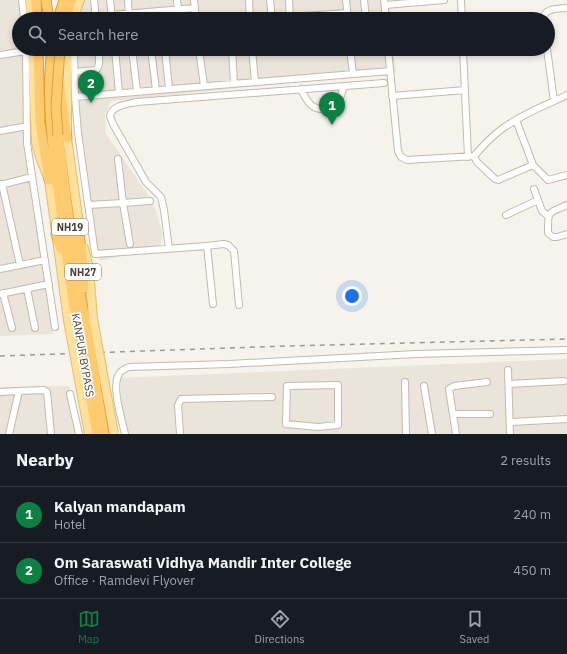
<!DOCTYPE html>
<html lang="en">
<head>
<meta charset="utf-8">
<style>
	body { margin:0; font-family:"IBM Plex Sans",sans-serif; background:#242831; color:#f1f3f6 }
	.you { position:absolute; left:352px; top:296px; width:14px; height:14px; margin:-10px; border:3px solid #fff; border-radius:50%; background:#1a73e8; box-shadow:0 0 0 6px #1a73e833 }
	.badge { display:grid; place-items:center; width:26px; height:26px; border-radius:50%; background:#0b8043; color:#fff; font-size:13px; font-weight:700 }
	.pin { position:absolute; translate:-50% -33px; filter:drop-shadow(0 1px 2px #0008) }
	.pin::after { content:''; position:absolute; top:21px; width:14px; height:12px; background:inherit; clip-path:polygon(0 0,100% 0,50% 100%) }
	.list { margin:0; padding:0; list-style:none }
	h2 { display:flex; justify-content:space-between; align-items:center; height:52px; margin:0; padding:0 16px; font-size:17px }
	h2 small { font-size:13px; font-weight:400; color:#9ea1a6 }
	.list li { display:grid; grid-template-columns:26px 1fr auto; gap:12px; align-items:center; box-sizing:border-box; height:56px; padding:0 16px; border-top:1px solid #363941 }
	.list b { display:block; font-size:15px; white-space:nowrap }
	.list p { margin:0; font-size:13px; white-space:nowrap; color:#9ea1a6 }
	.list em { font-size:13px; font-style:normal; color:#9ea1a6 }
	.icon { flex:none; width:22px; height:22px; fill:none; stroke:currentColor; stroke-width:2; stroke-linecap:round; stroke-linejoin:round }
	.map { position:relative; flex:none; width:567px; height:434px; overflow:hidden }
	.search { position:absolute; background:#171b24; box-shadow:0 2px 6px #0003; left:12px; right:12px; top:12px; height:44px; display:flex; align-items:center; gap:10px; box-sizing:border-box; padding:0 14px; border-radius:22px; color:#9ea1a6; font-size:15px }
	.sheet { height:164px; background:#171b24 }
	nav { display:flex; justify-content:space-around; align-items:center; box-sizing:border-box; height:56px; border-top:1px solid #363941; background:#171b24; font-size:11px; color:#9ea1a6 }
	nav a { display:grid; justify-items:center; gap:2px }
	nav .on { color:#0b8043 }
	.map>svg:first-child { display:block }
	.residential { fill:#eae4da }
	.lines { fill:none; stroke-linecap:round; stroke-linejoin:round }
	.minor-casing { stroke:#c2baae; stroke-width:8 }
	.major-casing { stroke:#e7be69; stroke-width:10 }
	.highway-casing { stroke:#e19f3b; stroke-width:11 }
	.minor { stroke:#fff; stroke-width:6 }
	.major { stroke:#ffe09c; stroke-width:8 }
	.highway { stroke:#ffcb6e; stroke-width:9 }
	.rail { stroke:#9a9a9a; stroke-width:1.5; stroke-dasharray:5 5; stroke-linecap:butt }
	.major-bridge-casing { stroke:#e7be69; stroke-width:10; stroke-linecap:butt }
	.highway-bridge-casing { stroke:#e19f3b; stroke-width:11; stroke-linecap:butt }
	.major-bridge { stroke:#ffe09c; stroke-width:8 }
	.highway-bridge { stroke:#ffcb6e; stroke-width:9 }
	.labels { text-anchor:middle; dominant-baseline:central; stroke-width:3.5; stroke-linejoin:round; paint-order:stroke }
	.shield { fill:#fff; stroke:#817b74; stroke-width:1 }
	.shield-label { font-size:10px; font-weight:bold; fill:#4b4339 }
	.street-label { font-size:11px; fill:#4b4339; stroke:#fff }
</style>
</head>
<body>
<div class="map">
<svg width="567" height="434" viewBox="0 0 567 434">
	<rect width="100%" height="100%" fill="#f6f3ec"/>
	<path class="residential" d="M0,0h23l1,19h-5v30h6l1,72 8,70 19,143 -53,2z
		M78,0h310l2,19h-313z
		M76,49h317l3,23 -285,29 -6,13 1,20 47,68 10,33 -3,12 -60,14 -27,-147z
		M567,359v75h-441l-3,-14 -3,-42z
		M69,386l12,48h-81v-47z"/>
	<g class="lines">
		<defs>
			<path id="minor" d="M22,0l2,19
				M94,0l2,19
				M110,0l2,18
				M128,0l1,19
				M177,0l2,19
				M194,0l2,19
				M249,0l1,19
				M270,0l2,19
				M289,0l1,19
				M346,0l2,19
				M364,0l2,19
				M384,0l2,19
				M461,0l1,19
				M385,5l59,-5
				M112,15l83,-7
				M290,17l57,-4
				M542,19c3,-11 15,-10 25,-11
				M26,49l1,94 28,184
				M74,49l1,48 3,36 17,121 112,-8 16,-2 5,1 6,6 5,54
				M115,49l4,44
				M132,49l5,42
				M151,49l5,41
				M165,49l4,40
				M199,49l5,37
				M232,49l2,34
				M252,49l3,33
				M350,49l3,25
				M388,49l10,102 3,6 6,3 67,-4c8,-9 15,-17 24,-24 20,-16 46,-26 69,-37
				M463,49l5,108
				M547,49l7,52
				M0,55l26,-4
				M75,72l21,-2c5,-5 3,-14 2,-21
				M301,89c5,11 11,22 25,20 3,-1 6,-1 9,-3 5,-5 7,-13 9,-20
				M392,96l73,-6
				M75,97l315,-26
				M0,131l27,-5
				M474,156l3,6 18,17 3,1 35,-15 -17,-45
				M533,165l15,15 19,-5
				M2,184l18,81
				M0,185l32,-8
				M534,189l8,22 6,5
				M88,205l35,-2 -5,-44
				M567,205c-20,9 -19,5 -19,28l5,4h4l10,-3
				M506,215l32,-15
				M130,244l-7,-41 27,-2
				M207,246l6,58
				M169,249l-5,-39 -3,-13 -15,-15 -33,-58 -3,-8c2,-11 18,-12 27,-14l247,-19
				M0,269l45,-9
				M27,289l8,39
				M3,293l9,35
				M0,294l49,-10
				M508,370l2,64
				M405,382l1,52
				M509,384l55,-3
				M338,385v40l-20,2 -32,-3 1,-38z
				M424,386l8,48
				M19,391l25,-1 3,2 4,42
				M0,392l19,-1 -10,43
				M70,394l9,40
				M453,414h37
				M511,422l56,-3
				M125,434c-3,-14 -14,-48 -6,-60 2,-4 6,-5 10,-7l100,-3 187,-10 151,-4
				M180,434l-2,-29 3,-6 91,-2
				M456,434l-7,-45 5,-3 33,-4"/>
			<path id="major" d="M30,0l1,19
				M73,19l7,-19
				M32,49l4,94 5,17 8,20 19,140
				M67,49v89l13,93
				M84,248l5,20 4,51"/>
			<path id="highway" d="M36,0l1,19
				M46,0l3,19
				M58,19l6,-19
				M66,19l5,-19
				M38,49l2,74 9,57
				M52,49c-6,47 0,92 6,139 5,44 11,88 18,132
				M59,84l8,54
				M58,135l18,138 9,46
				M78,226l5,37 1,25
				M56,234l5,15"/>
		</defs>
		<use href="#minor" class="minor-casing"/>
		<use href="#major" class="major-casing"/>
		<use href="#highway" class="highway-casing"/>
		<use href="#minor" class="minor"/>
		<use href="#major" class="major"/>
		<use href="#highway" class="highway"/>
		<path class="rail" d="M0,356l287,-10 280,-7"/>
		<defs>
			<path id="major-bridge" d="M93,319l21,115
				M68,320l21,114"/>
			<path id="highway-bridge" d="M58,135l-2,-29 4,-57
				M85,319l19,115
				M76,320l21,114"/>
		</defs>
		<use href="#major-bridge" class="major-bridge-casing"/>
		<use href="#highway-bridge" class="highway-bridge-casing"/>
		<use href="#major-bridge" class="major-bridge"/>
		<use href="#highway-bridge" class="highway-bridge"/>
	</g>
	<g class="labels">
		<g class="shield">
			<rect x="52" y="219" width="36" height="16" rx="3"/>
			<rect x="65" y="264" width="36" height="16" rx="3"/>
		</g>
		<g class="shield-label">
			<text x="70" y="227">NH19</text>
			<text x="83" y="272">NH27</text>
		</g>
		<g class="street-label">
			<text transform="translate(83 355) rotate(80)">KANPUR BYPASS</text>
		</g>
	</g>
</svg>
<div class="you"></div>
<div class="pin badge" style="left:332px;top:125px">1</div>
<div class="pin badge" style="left:91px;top:103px">2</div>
<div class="search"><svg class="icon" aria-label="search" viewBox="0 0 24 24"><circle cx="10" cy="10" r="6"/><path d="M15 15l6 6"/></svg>Search here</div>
</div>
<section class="sheet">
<h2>Nearby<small>2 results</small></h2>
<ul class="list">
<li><span class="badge">1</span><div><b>Kalyan mandapam</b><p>Hotel</p></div><em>240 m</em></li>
<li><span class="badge">2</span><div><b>Om Saraswati Vidhya Mandir Inter College</b><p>Office · Ramdevi Flyover</p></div><em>450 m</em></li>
</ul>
</section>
<nav>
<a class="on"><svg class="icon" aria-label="map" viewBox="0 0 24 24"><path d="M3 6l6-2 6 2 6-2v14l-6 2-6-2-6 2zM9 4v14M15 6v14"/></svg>Map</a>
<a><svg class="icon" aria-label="directions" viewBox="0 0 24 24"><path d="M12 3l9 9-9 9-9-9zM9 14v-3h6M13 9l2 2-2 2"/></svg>Directions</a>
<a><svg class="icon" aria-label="saved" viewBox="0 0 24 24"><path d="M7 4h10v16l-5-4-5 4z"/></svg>Saved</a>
</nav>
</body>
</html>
